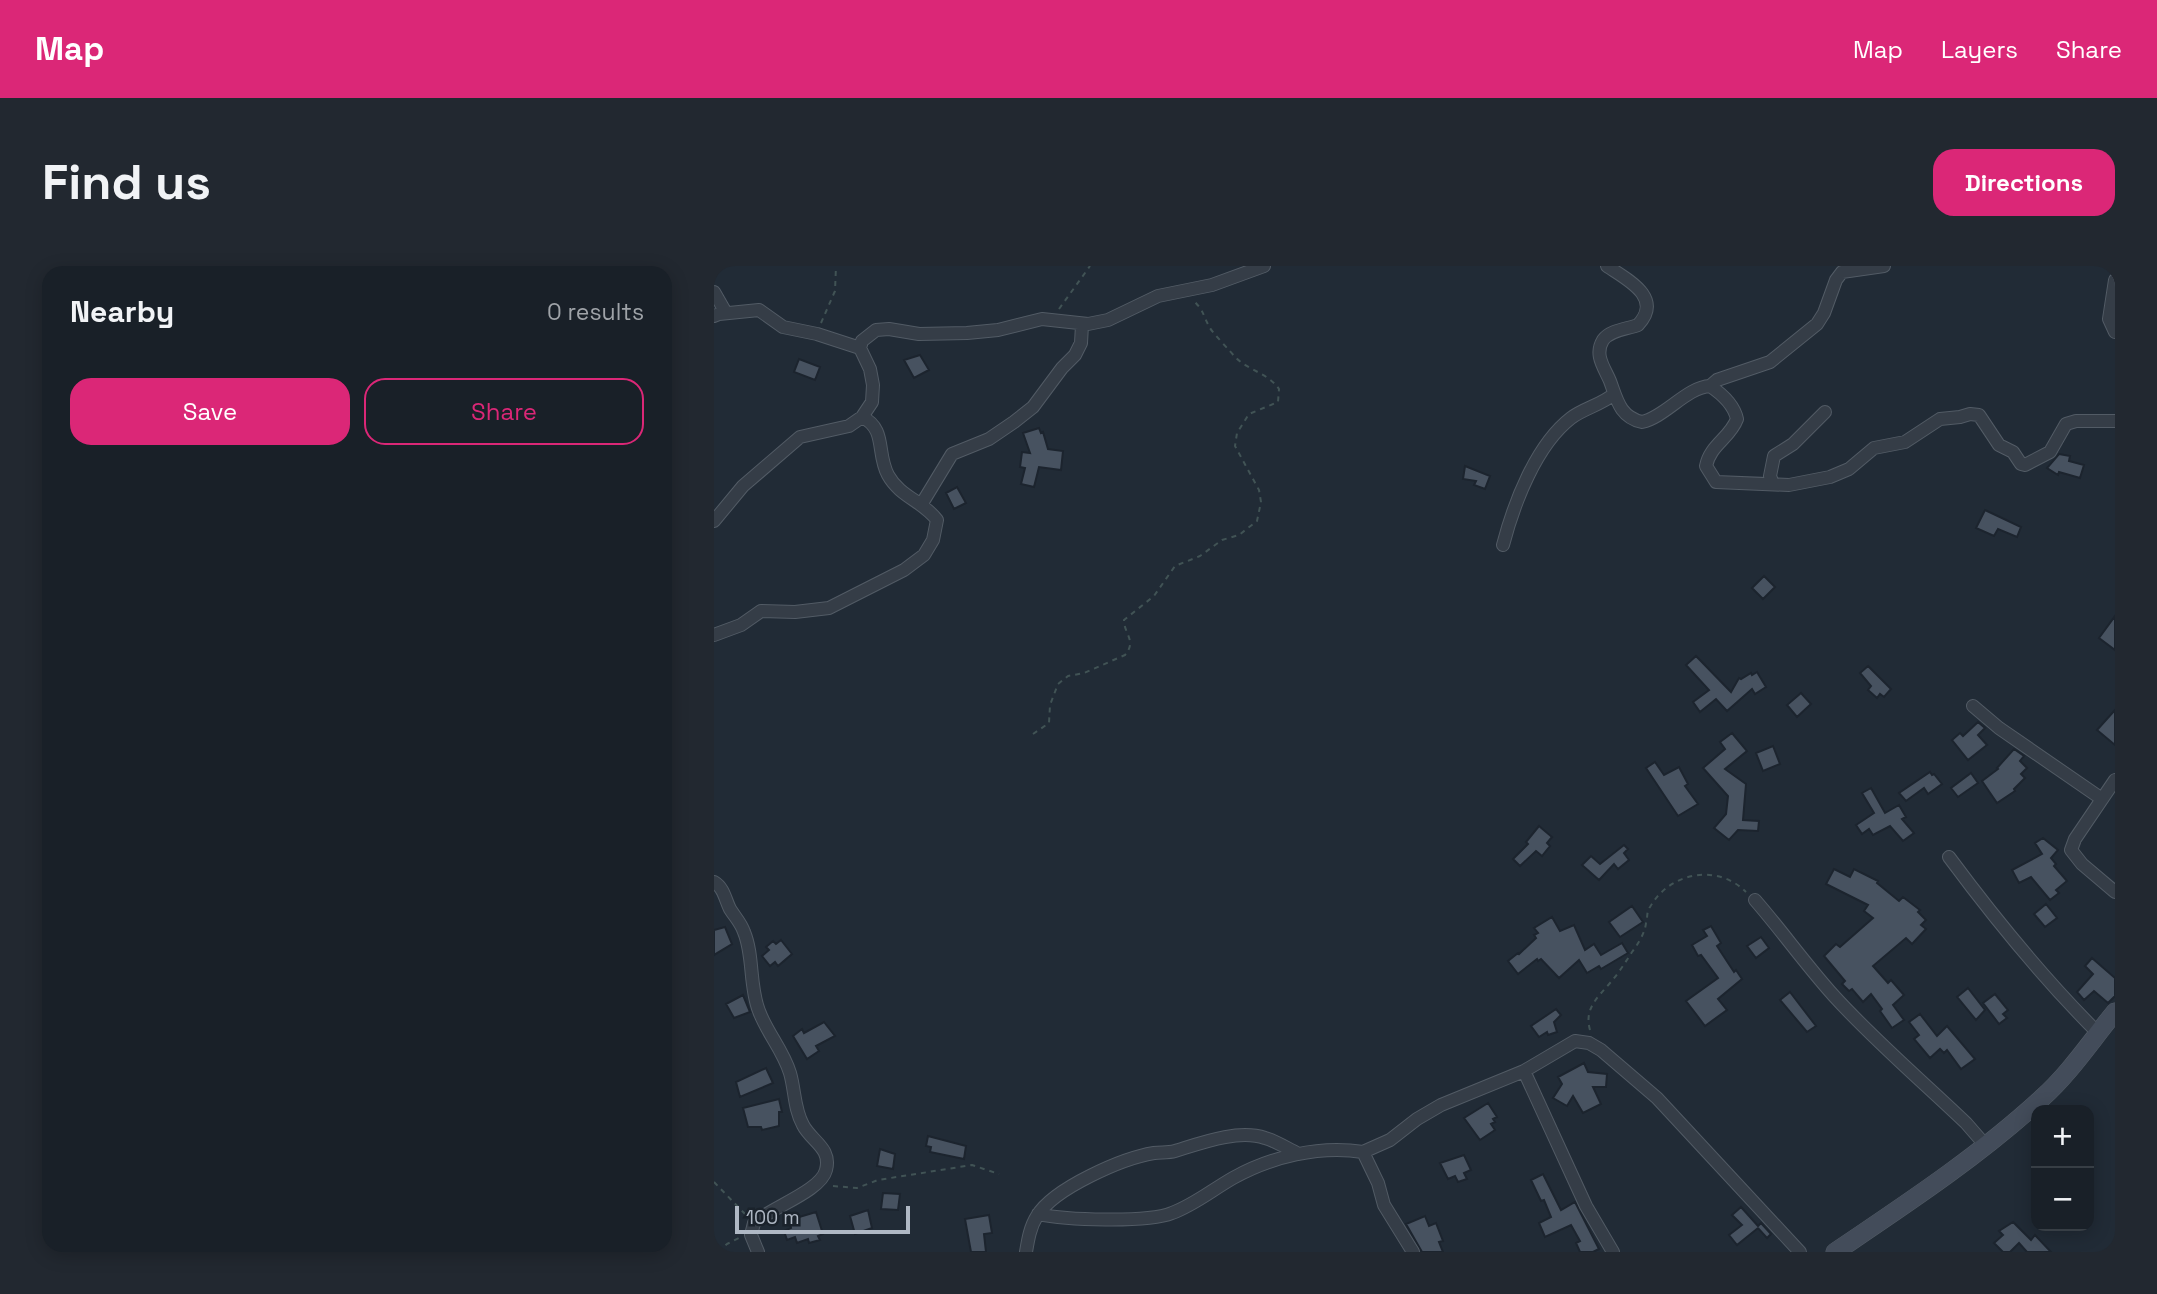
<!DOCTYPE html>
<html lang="en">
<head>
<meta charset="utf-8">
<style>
	body { margin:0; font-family:"Space Grotesk",sans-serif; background:#222830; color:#f1f3f6 }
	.controls { position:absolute; right:21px; bottom:21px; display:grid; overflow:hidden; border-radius:14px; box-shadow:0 4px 18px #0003 }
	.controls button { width:63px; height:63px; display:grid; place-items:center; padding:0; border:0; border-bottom:2px solid #373e45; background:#192028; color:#f1f3f6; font:35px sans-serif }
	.scale { position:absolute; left:21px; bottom:18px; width:175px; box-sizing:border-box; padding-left:7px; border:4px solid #afb8c4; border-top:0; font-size:19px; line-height:24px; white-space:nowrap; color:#afb8c4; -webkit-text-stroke:5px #1a222b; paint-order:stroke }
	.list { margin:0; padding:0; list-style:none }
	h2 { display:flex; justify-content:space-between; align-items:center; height:91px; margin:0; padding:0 28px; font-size:30px }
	h2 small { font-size:23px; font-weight:400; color:#9fa3a8 }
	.actions { display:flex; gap:14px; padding:21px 28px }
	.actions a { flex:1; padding:16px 0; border:2px solid #db2777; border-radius:21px; text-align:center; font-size:24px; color:#db2777 }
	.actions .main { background:#db2777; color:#fff }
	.map { position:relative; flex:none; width:1401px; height:986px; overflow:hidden; border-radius:21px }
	header { display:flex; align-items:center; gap:42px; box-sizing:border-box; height:98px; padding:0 35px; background:#db2777; color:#fff }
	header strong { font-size:33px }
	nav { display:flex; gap:38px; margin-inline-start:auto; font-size:24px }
	.intro { display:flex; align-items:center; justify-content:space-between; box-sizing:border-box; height:168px; padding:0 42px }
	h1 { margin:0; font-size:49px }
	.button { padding:18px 32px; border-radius:21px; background:#db2777; color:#fff; font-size:24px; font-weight:700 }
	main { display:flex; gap:42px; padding:0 42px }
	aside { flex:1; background:#192028; border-radius:21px; box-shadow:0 4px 18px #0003 }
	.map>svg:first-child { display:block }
	.building { fill:#475260; stroke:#1c242e; stroke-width:2 }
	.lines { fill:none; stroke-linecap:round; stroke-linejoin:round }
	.street-casing { stroke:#525b65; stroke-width:14 }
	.secondary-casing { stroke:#525b65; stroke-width:19 }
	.path { stroke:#415355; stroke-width:2; stroke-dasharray:5 5; stroke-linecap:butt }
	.street { stroke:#353d47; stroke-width:12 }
	.secondary { stroke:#434c5a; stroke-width:18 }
</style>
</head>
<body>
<header>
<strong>Map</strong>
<nav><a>Map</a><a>Layers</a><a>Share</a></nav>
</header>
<div class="intro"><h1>Find us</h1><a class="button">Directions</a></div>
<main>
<aside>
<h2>Nearby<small>0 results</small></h2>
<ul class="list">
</ul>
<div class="actions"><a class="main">Save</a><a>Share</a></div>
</aside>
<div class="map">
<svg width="1401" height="986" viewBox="0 0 1401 986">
	<rect width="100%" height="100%" fill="#212b36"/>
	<path class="building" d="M206,89l9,15 -15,8 -10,-18z
		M85,93l21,8 -5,13 -21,-8z
		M325,162l2,5 2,-1 5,17 15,2 -2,19 -22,-3 -5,20 -13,-3 4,-16 -5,-1 2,-15 8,1 -7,-20z
		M1345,188l11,2 -1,5 15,4 -4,13 -21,-6 -1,3 -11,-7z
		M751,200l25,10 -5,13 -11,-4 2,-4 -13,-2z
		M243,221l9,16 -12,6 -8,-16z
		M1271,244l36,17 -4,10 -19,-8 -4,7 -18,-8z
		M1050,310l11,11 -12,12 -11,-11z
		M1401,350v34l-16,-12z
		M982,390l35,36 8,-14 2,1 10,-6 1,2 5,-3 9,15 -11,7 -3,-5 -25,22 -11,-12 -16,13 -7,-10 16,-12 -23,-25z
		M1154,400l23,23 -7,8 -4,-3 -3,4 -9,-8 3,-4 -11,-13z
		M1087,427l10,11 -14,13 -10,-12z
		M1401,444v35l-18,-15z
		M1264,456l7,6 -7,7 9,10 -19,15 -16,-20 8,-7 3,3z
		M1018,467l15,18 -22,18 21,15 -3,36 16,1 -1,10 -20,-1 -9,10 -15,-12 12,-14 2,-18 -25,-28 22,-19 -5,-7z
		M1059,480l7,18 -17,7 -7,-18z
		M1300,483l10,7 -4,5 7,7 -6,6 4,4 -11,11 1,2 -18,12 -15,-22 16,-12 -1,-1z
		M941,496l9,13 15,-8 9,17 -3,2 13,18 -20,12 -32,-48z
		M1216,506l2,3 2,-1 8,10 -14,10 -4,-6 -18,13 -7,-8z
		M1257,507l7,10 -20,14 -7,-9z
		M1157,522l14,25 14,-8 7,12 -4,2 12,14 -11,8 -13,-15 -17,9 -4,-6 -7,5 -6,-9 18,-12 -12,-20z
		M825,560l13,11 -5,6 3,3 -8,10 -6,-5 -16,15 -7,-7 15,-15 -2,-2z
		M1329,572l15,12 -7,8 5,6 -2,2 13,15 -11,9 3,3 -9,7 -19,-23 -12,6 -7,-13 30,-16 -7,-11z
		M910,579l4,4 -4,4 5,7 -11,9 -4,-5 -15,16 -17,-15 9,-9 9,8z
		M1120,603l16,8 4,-8 24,12 -1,2 22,18 4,-4 17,13 -2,2 8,8 -5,5 5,4 -14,15 -6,-6 -33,28 15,17 3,-3 13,15 -11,10 11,15 -12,8 -12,-17 2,-2 -11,-15 -8,8 -11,-13 -3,2 -7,-7 3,-3 -21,-25 12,-12 4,3 33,-29 -9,-7 4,-6 -42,-21z
		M1332,638l11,14 -12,9 -11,-13z
		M918,640l11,16 -23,15 -11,-15z
		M838,651l8,14 14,-6 11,25 9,-6 7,11 21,-12 6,10 -27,16 -2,-3 -12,7 -8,-13 -20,18 -18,-19 -3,2 -1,-2 -19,15 -10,-13 10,-8 1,1 17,-16 -2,-3 4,-2 -4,-5z
		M997,660l10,17 -4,3 17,26 2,-2 6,9 -24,20 9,11 -22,16 -19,-25 32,-23 -17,-23 -3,1 -6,-11 15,-9 -4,-6z
		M11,661l7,17 -18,11v-25z
		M1047,671l8,11 -13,10 -9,-12z
		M67,674l11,14 -14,12 -3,-4 -5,4 -8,-10 7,-6 -3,-3 7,-6 3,3z
		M1378,692l23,20v18l-7,7 -14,-12 -10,9 -7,-8 16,-18 -8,-8z
		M1254,722l17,22 -9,10 -19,-23z
		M1076,726l26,34 -9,6 -27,-32z
		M1281,728l13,16 -5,4 4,4 -8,6 -16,-21z
		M29,729l7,17 -16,6 -8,-14z
		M842,743l5,6 -7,7 3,10 -9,3 -1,-3 -8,5 -8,-11z
		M1206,748l17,22 10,-10 28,33 -14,10 -14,-19 -3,3 -4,-4 -10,9 -16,-19 5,-4 -10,-13z
		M110,756l11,14 -19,10 3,5 -12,8 -14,-23 9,-7 2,4z
		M870,797l4,9 19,2 -1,13h-13l8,17 -18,9 -10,-17 -6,10 -14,-8 9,-14 -4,-7z
		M52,802l7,15 -33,14 -4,-15z
		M65,833l3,13h-3v14l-17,4 -1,-3h-13l-5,-19z
		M774,837l9,14 -4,2 2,3 -4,2 4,6 -15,10 -16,-22z
		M214,870l38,10 -2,13 -34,-7 1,-5 -5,-1z
		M166,883l15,5 -2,15 -16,-3z
		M750,889l7,15 -7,3 3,6 -9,3 -3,-6 -7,3 -8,-16z
		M829,908l18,36 14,-8 24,47 -6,3h-13l-4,-9 4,-2 -9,-16 -26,12 -6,-14 12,-6 -7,-17 -3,1 -10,-21z
		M169,927l17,1 -2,16 -17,-1z
		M1027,941l17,19 3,-3 10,11 -4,4 -9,-10 -21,17 -8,-10 13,-10 -10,-10z
		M154,944l4,18 -17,6 -5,-18z
		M102,946l7,22 -5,2 2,4 -11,3 -1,-4 -11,4 -2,-6 -8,3 -3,-9 7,-3 -2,-8z
		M275,949l3,18 -8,1 2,18h-15l-6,-33z
		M711,950l4,10 7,-3 7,18 -4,1 4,10h-21l-16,-28z
		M1299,956l18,18 4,-5 16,17h-24l-8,-9 -9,9h-7l-9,-9 9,-8 -4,-4z"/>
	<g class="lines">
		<defs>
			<path id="street" d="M893,0c19,13 57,31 31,59 -11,4 -28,5 -35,15 -9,15 1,27 7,41 7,19 10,36 32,41 23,-5 45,-35 68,-36 12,8 24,19 27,33 -7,19 -27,26 -31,47l10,16 73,3 41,-8 19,-8 25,-21 31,-6 35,-23 20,-2 10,-3 9,1 20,30 14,7 8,12 4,1 25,-13 16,-28 10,-3h39
				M1401,14l-6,39 6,13
				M0,26l12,21
				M0,50l5,-2 40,-4 24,17 34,7 43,14
				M996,120l7,-6 53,-18 47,-38 7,-11 12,-33 6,-8 42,-6
				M1059,218l-3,-8 4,-20 19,-12 32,-32
				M207,239l31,-51 37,-15 25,-17 19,-15 29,-39 13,-13 6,-12 1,-18
				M0,255l29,-35 57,-49 49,-11 13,-9 10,-15 1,-17 -3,-16 -10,-21 2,-7 14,-11 13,-1 30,5 48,-1 31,-3 44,-11 46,5 20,-4 50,-24 54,-11 52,-19
				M789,279c11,-42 33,-100 68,-127 13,-10 30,-13 43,-24
				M0,369l27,-10 20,-14 34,1 34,-4 75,-38 20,-15 9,-15 4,-20c-14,-19 -37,-23 -49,-45 -12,-22 -1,-46 -26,-58
				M1259,440l26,22 103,71
				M1401,514l-40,59 -4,11 11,14 33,28
				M1235,591c46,62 94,121 149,176
				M0,616c10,6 11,17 16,27 5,8 11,14 14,23 10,24 5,54 15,79 8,22 24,39 31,62 5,17 4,36 13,52 8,16 29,23 23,45 -5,21 -56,38 -72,53l-3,12 7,17
				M1041,634c27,31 51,65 79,96 41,45 88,85 132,127l20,23
				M810,805l62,135 27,46
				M649,886l27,-12 27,-21 24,-14 83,-34 51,-30 14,2 12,7 56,48 143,154
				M324,948c27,6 109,9 134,-1 22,-8 40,-23 61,-35 38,-21 86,-33 130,-26l15,31 6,22 29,47
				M312,986c2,-12 4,-25 11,-36 17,-28 86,-58 117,-63 7,-1 14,0 21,-2 26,-8 63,-22 90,-13 11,3 23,11 34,16"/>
			<path id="secondary" d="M1121,986c71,-48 144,-96 207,-154 28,-25 49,-57 73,-86"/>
		</defs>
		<use href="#street" class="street-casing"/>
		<use href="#secondary" class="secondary-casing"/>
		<path class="path" d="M345,43l31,-43
			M107,57l14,-32 1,-25
			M319,468l16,-11 1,-18 8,-21 10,-8 16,-3 41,-18c12,-14 -1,-21 -1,-35l30,-24 21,-30 25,-10 22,-16 17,-5 18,-14 4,-19 -2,-12 -24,-44 2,-13 12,-19 29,-12 1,-13c-11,-16 -30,-18 -44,-32 -4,-5 -23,-25 -25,-29 -8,-14 -5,-16 -17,-28
			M876,764c-6,-21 7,-32 20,-47 8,-9 15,-20 22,-31 6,-8 13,-19 14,-29 2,-6 0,-10 4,-16 20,-35 67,-44 96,-15
			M0,916l32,33
			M119,920l24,2 21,-8 94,-15 27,9
			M4,986l9,-8 12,-6"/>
		<use href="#street" class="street"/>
		<use href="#secondary" class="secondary"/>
	</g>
</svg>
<div class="controls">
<button>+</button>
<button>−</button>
</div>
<div class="scale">100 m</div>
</div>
</main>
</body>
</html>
